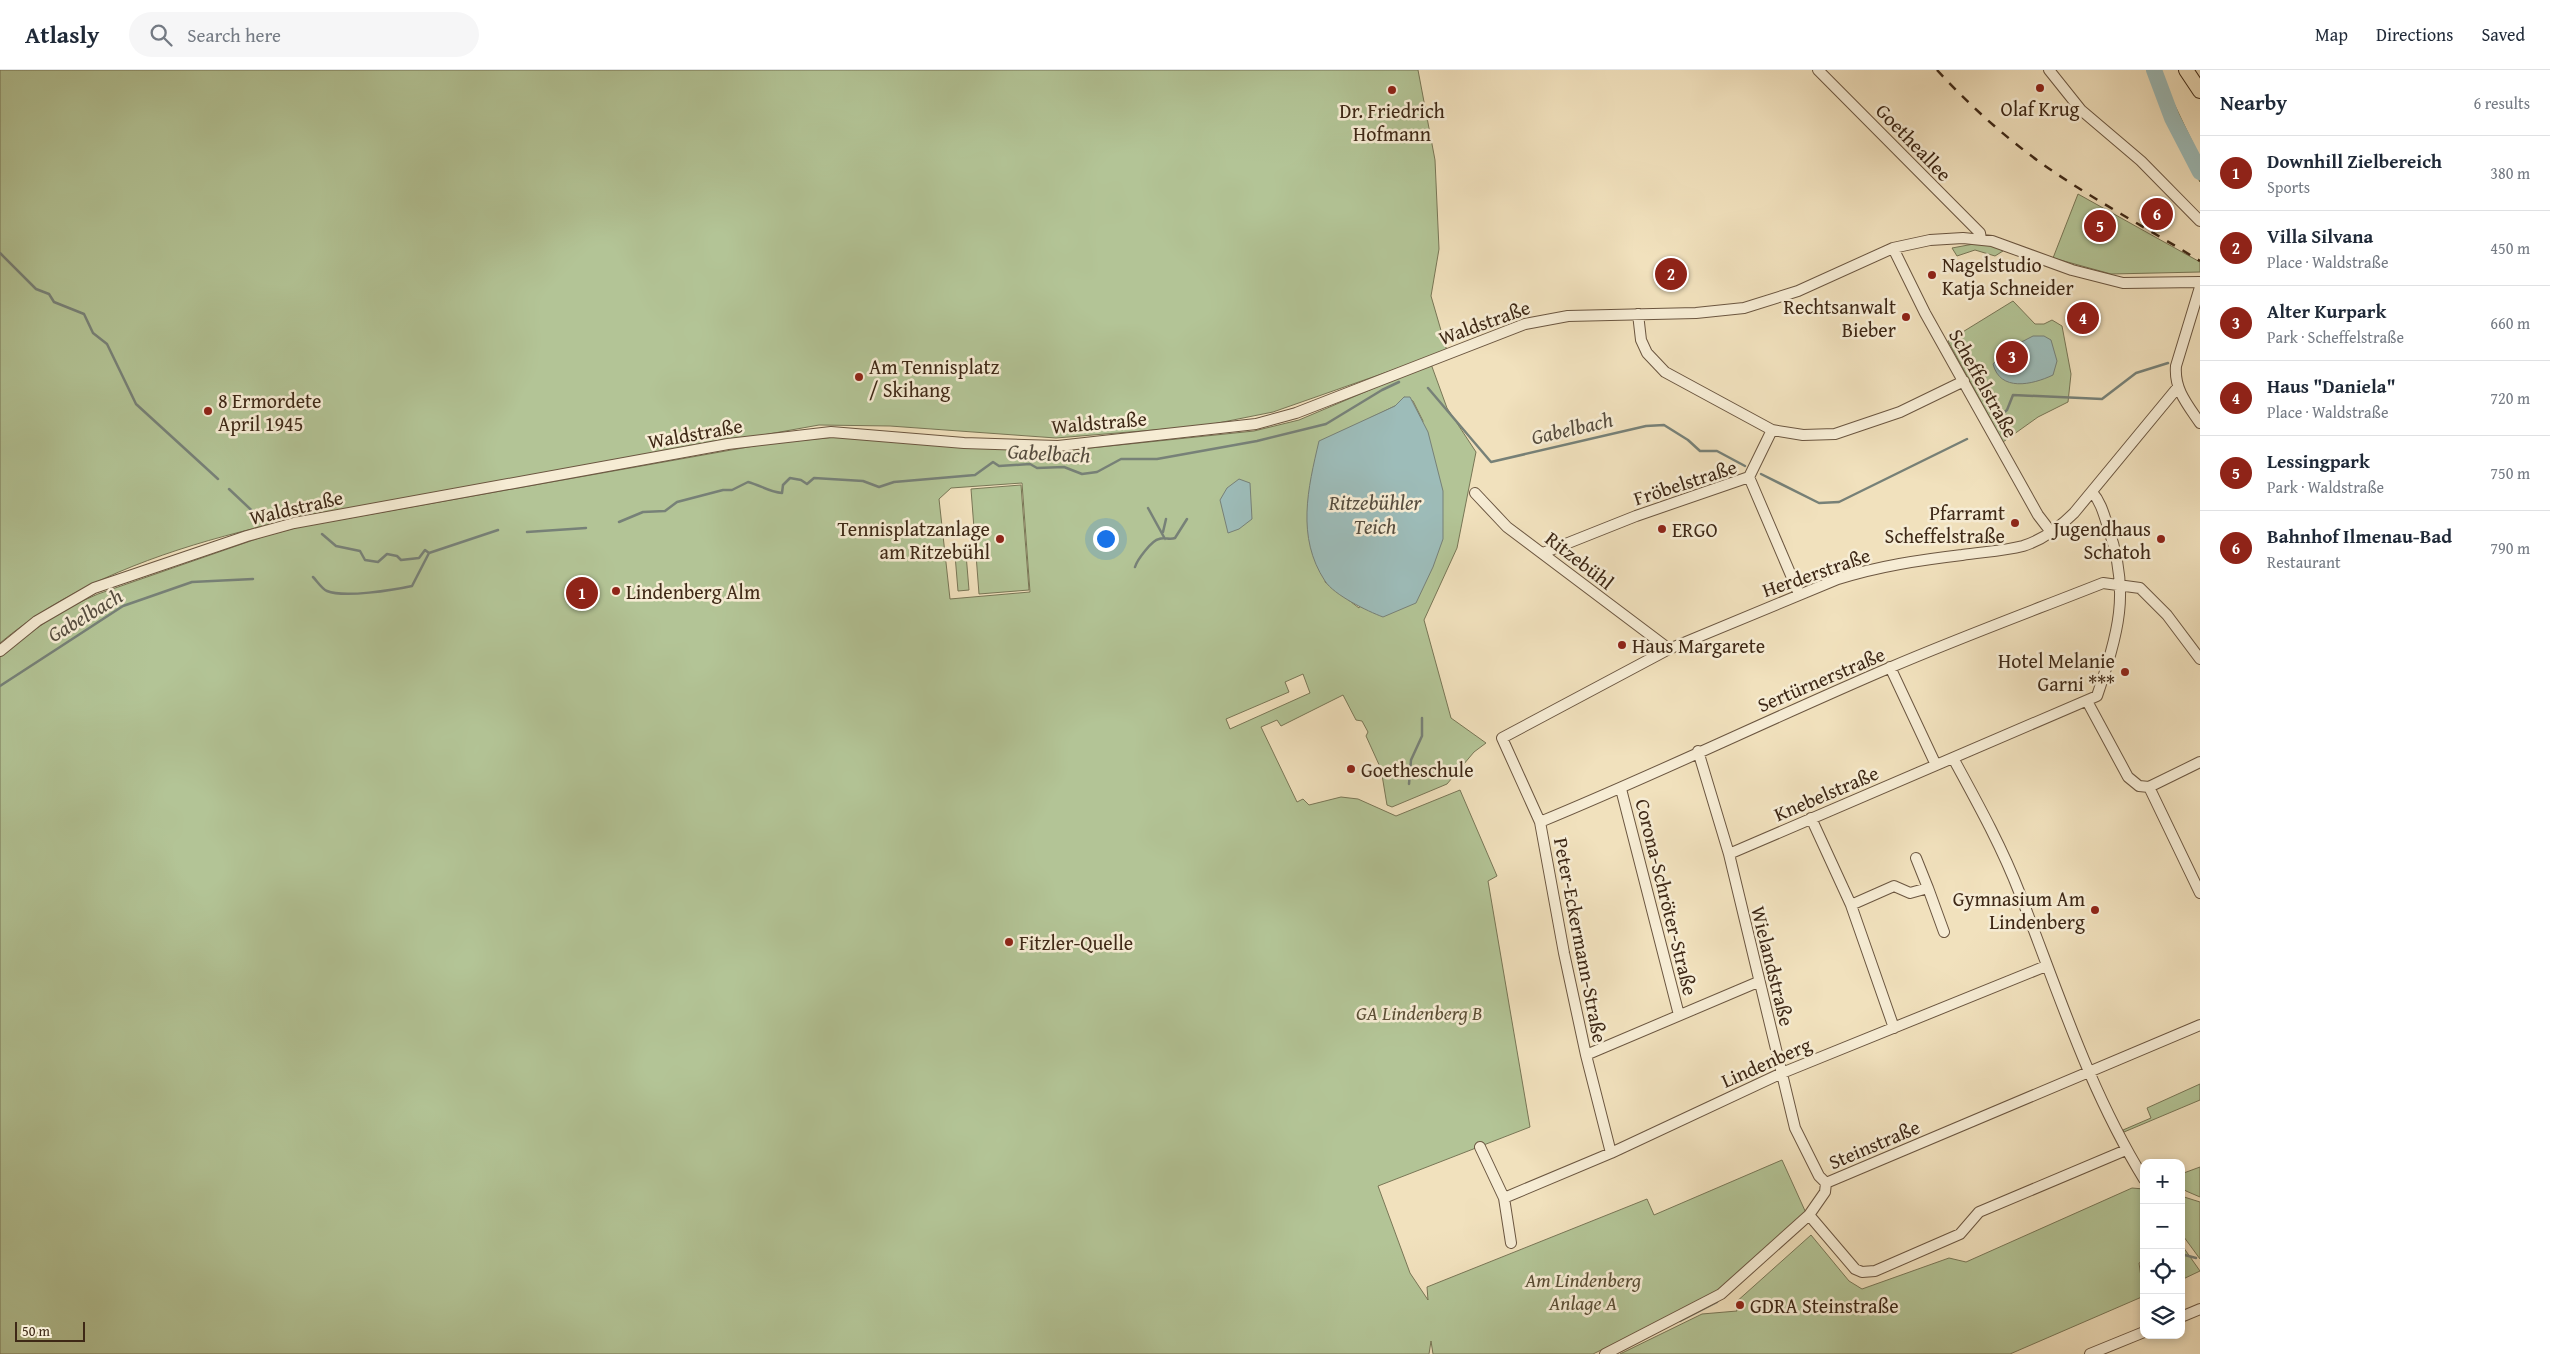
<!DOCTYPE html>
<html lang="en">
<head>
<meta charset="utf-8">
<style>
	body { margin:0; font-family:"Gentium Book Plus",serif; background:#f6f6f7; color:#1f2937 }
	.controls { position:absolute; right:15px; bottom:15px; display:grid; overflow:hidden; border-radius:10px; box-shadow:0 2px 8px #0003 }
	.controls button { width:45px; height:45px; display:grid; place-items:center; padding:0; border:0; border-bottom:1px solid #e0e1e3; background:#fff; color:#1f2937; font:25px sans-serif }
	.scale { position:absolute; left:15px; bottom:12px; width:70px; box-sizing:border-box; padding-left:5px; border:2px solid #3e2816; border-top:0; font-size:14px; line-height:18px; white-space:nowrap; color:#3e2816; -webkit-text-stroke:4px #f6ecd4; paint-order:stroke }
	.you { position:absolute; left:1105px; top:468px; width:18px; height:18px; margin:-12px; border:4px solid #fff; border-radius:50%; background:#1a73e8; box-shadow:0 0 0 8px #1a73e833 }
	.badge { display:grid; place-items:center; width:32px; height:32px; border-radius:50%; background:#8f2418; color:#fff; font-size:16px; font-weight:700 }
	.pin { position:absolute; translate:-50% -50%; border:2px solid #fff; box-shadow:0 1px 5px #0006 }
	.list { margin:0; padding:0; list-style:none }
	h2 { display:flex; justify-content:space-between; align-items:center; height:65px; margin:0; padding:0 20px; font-size:21px }
	h2 small { font-size:16px; font-weight:400; color:#747a83 }
	.list li { display:grid; grid-template-columns:32px 1fr auto; gap:15px; align-items:center; box-sizing:border-box; height:75px; padding:0 20px; border-top:1px solid #e0e1e3 }
	.list b { display:block; font-size:19px; white-space:nowrap }
	.list p { margin:0; font-size:16px; white-space:nowrap; color:#747a83 }
	.list em { font-size:16px; font-style:normal; color:#747a83 }
	.icon { flex:none; width:28px; height:28px; fill:none; stroke:currentColor; stroke-width:2; stroke-linecap:round; stroke-linejoin:round }
	.map { position:relative; flex:none; width:2200px; height:1284px; overflow:hidden }
	header { display:flex; align-items:center; gap:30px; box-sizing:border-box; height:70px; padding:0 25px; background:#fff; border-bottom:1px solid #e0e1e3 }
	header strong { font-size:24px }
	nav { display:flex; gap:28px; margin-inline-start:auto; font-size:18px }
	.search { width:350px; height:45px; background:#f6f6f7; display:flex; align-items:center; gap:12px; box-sizing:border-box; padding:0 18px; border-radius:28px; color:#747a83; font-size:19px }
	main { display:flex }
	aside { flex:1; background:#fff }
	.map>svg:first-child { display:block }
	.green { fill:#b3c496; stroke:#787656; fill-rule:evenodd }
	.water { fill:#9dbcb9; stroke:#778178 }
	.lines { fill:none; stroke-linecap:round; stroke-linejoin:round }
	.stream { stroke:#778178; stroke-width:2.5 }
	.river { stroke:#9dbcb9; stroke-width:16 }
	.minor-casing { stroke:#6b5640; stroke-width:12 }
	.major-casing { stroke:#3e2816; stroke-width:16 }
	.minor { stroke:#f6ecd4; stroke-width:10 }
	.major { stroke:#f1e1bd; stroke-width:14 }
	.rail { stroke:#3e2816; stroke-width:2.5; stroke-dasharray:9 9; stroke-linecap:butt }
	.poi-dot { fill:#8f2418; stroke:#f6ecd4; stroke-width:2 }
	.labels { text-anchor:middle; dominant-baseline:central; stroke-width:5; stroke-linejoin:round; paint-order:stroke }
	.poi-label { font-size:20px; fill:#3e2816; stroke:#f6ecd4; text-anchor:start }
	.street-label { font-size:20px; fill:#3e2816; stroke:#f6ecd4 }
	.park-label { font-size:20px; font-style:italic; fill:#5b4f36; stroke:#f6ecd4 }
	.water-label { font-size:21px; font-style:italic; fill:#564d3f; stroke:#f6ecd4 }
</style>
</head>
<body>
<header>
<strong>Atlasly</strong>
<div class="search"><svg class="icon" aria-label="search" viewBox="0 0 24 24"><circle cx="10" cy="10" r="6"/><path d="M15 15l6 6"/></svg>Search here</div>
<nav><a>Map</a><a>Directions</a><a>Saved</a></nav>
</header>
<main>
<div class="map">
<svg width="2200" height="1284" viewBox="0 0 2200 1284">
	<rect width="100%" height="100%" fill="#f1e1bd"/>
	<filter id="stains"><feTurbulence type="fractalNoise" baseFrequency=".004" numOctaves="4"/><feColorMatrix values="0 0 0 0 .2 0 0 0 0 .09 0 0 0 0 .02 0 0 0 .5 -.17"/></filter>
	<radialGradient id="worn" r=".72"><stop offset=".6" stop-color="#630" stop-opacity="0"/><stop offset="1" stop-color="#630" stop-opacity=".3"/></radialGradient>
	<path class="green" d="M0,0h1418l17,90 4,89 -8,47 16,55 -174,61 -70,14 -147,12 -166,-12 -71,-1c-116,21 -231,41 -347,62 -154,27 -349,52 -472,156z
		M2148,0h10l42,88v24l-27,-48z
		M2078,124l122,68v10l-89,2 -58,-16z
		M1979,173l14,1 10,7 -8,5 -20,-6 -18,6 -5,-8z
		M2013,231l22,23h9l8,-4 10,6 9,48 -3,28 -30,15 -35,25 -55,-101z
		M1431,294l16,44 29,44 -19,96 -33,72 27,98 35,25 -12,9 -27,32 -55,23 -5,-2 -6,-36 -15,-33 2,-4 -6,-11 -6,-1 -13,-25 -62,31 -4,-6 -16,7 36,75 6,-3 6,6 32,-8 17,2 38,17 64,-26 37,86 -9,5 42,246 -152,59 32,87 18,27 -1,-13 220,-88 7,16 128,-55 24,53 -93,82 -120,59h-160l-2,-13 -2,13h-1429v-697c30,-26 62,-48 98,-63l167,-58 34,-9 466,-83 71,-7 185,11 60,1 173,-18 45,-11zM1404,327l9,4 10,20 -64,187 -34,-26 45,-164 25,-12zM1022,413l8,109 -80,7 -11,-100 12,-11zM1303,604l7,19 -80,36 -4,-10 63,-27 -4,-10z
		M1021,415l8,105 -50,4 -8,-105z
		M966,484l3,36 -11,1 -3,-36z
		M2200,1014v16l-76,32 -1,-2 28,-12 -4,-10z
		M2200,1097v30l-14,-6 -5,-4v-13z
		M2132,1118l12,1v72l-5,2 2,14 3,1v18l-134,58h-390l82,-40 35,-3 -2,-8 76,-68 38,46 13,8 87,-31 17,4z
		M2181,1126l19,6v57l-19,-26z
		M2181,1174l19,27 -19,9z"/>
	<path class="water" d="M2033,266h11l7,4 6,21 -4,14c-21,10 -53,17 -60,-11l13,-14z
		M1404,327h6l18,35 15,59v48l-10,28 -17,36 -33,14c-16,-6 -49,-22 -58,-36 -29,-44 -17,-93 -6,-140l76,-35z
		M1239,409l11,4 2,36 -13,10 -11,4 -8,-33 7,-12z"/>
	<g class="lines">
		<path class="stream" d="M0,183l36,36 13,5 5,8 30,12 9,19 14,11 29,60 82,75
			M1428,318l63,74 155,-36 18,-1 24,15 12,11h17l28,15
			M1995,350l12,-10 6,-15 89,4 34,-26 32,-10
			M1761,404l58,29 20,-1 128,-63
			M229,419l35,33
			M1148,438l17,31
			M619,452l24,-10 22,-1 12,-9 46,-12h9l16,-8c12,3 21,10 34,11l1,-8 7,-7 11,2 6,4 7,-6 49,3 16,6 15,-5 81,-7 18,-13 6,4 31,-2 7,4 27,-1 18,7 15,-2 24,-13h36l100,-18 69,-17 56,-34 17,-8
			M527,462l59,-4
			M1163,462l3,-13
			M322,464l14,12 24,5 5,9 13,2 9,-8 10,2 4,4 18,-2 6,-8 4,3
			M1135,497c2,-7 17,-27 24,-28 5,-2 11,1 16,-1l12,-19
			M313,507c4,4 9,12 14,14 17,7 67,-1 85,-5l17,-33 69,-23
			M0,616l123,-80 69,-24 61,-3
			M1409,714l2,-24 11,-24v-18
			M2181,1184l15,4
			M1680,1251l37,-19"/>
		<path class="river" d="M2154,0l18,48 28,54"/>
		<defs>
			<path id="minor" d="M1818,0l162,163 1,6
				M2049,0l32,40 60,51 59,60
				M1893,178l32,65 113,202 13,17
				M2200,217l-24,79c-2,23 11,38 24,57
				M1638,244l3,26 6,13 18,19 107,58 31,5 32,-1 65,-22 64,-31
				M1749,407l23,-47
				M1475,423l32,34 162,122
				M1543,483l93,-37 113,-39 50,117
				M0,581l37,-30 57,-33 153,-52 47,-13 434,-79 103,-12 133,11 94,3 198,-22 40,-11 229,-89 43,-8 128,-3 48,-5 54,-17 95,-43 37,-8 33,-2 29,3 80,29 51,13 77,-1
				M1890,597l46,98
				M2087,631l41,76 11,9 10,1 51,106
				M1698,681l31,103 66,274 24,48 7,7
				M1953,688c24,44 49,89 67,136 38,97 69,196 124,285
				M2149,717l51,-25
				M1621,719l58,226
				M1811,748l40,87 43,123
				M1540,752c117,-48 232,-104 349,-154 70,-30 143,-57 214,-85l37,5 27,27 33,44
				M1729,784l368,-158c21,-63 34,-103 11,-169 -4,-12 -7,-25 -16,-35
				M1916,788l12,30
				M1851,835l43,-19 16,7 18,-5 16,44
				M1586,985l172,-73
				M1480,1077l24,51
				M1611,1083l-25,-98 -22,-102 -24,-131 -38,-84 167,-89 169,-70c41,-13 82,-19 124,-24 20,-3 42,-4 61,-9 19,-6 37,-19 51,-33l104,-126
				M1809,1145l46,54 7,3 13,-1 85,-37 19,-22 147,-62
				M1511,1173l-7,-45 107,-45 171,-80 264,-107
				M2181,1247l19,-8
				M1605,1284l116,-60 88,-79 16,-23 1,-9 374,-158
				M2090,1284l54,-22"/>
			<path id="major" d="M2186,0l14,21"/>
		</defs>
		<use href="#minor" class="minor-casing"/>
		<use href="#major" class="major-casing"/>
		<use href="#minor" class="minor"/>
		<use href="#major" class="major"/>
		<path class="rail" d="M1937,0c35,38 74,73 117,102 47,32 98,59 146,89"/>
	</g>
	<g class="poi-dot">
		<circle cx="2040" cy="18" r="5"/>
		<circle cx="1392" cy="20" r="5"/>
		<circle cx="1932" cy="205" r="5"/>
		<circle cx="1906" cy="247" r="5"/>
		<circle cx="859" cy="307" r="5"/>
		<circle cx="208" cy="341" r="5"/>
		<circle cx="2015" cy="453" r="5"/>
		<circle cx="1662" cy="459" r="5"/>
		<circle cx="1000" cy="469" r="5"/>
		<circle cx="2161" cy="469" r="5"/>
		<circle cx="616" cy="521" r="5"/>
		<circle cx="1622" cy="575" r="5"/>
		<circle cx="2125" cy="602" r="5"/>
		<circle cx="1351" cy="699" r="5"/>
		<circle cx="2095" cy="840" r="5"/>
		<circle cx="1009" cy="872" r="5"/>
		<circle cx="1740" cy="1235" r="5"/>
	</g>
	<g class="labels">
		<g class="poi-label">
			<text x="2040" y="38" text-anchor="middle">Olaf Krug</text>
			<text x="1392" y="40" text-anchor="middle">Dr. Friedrich<tspan x="1392" dy="23">Hofmann</tspan></text>
			<text x="1942" y="194">Nagelstudio<tspan x="1942" dy="23">Katja Schneider</tspan></text>
			<text x="1896" y="236" text-anchor="end">Rechtsanwalt<tspan x="1896" dy="23">Bieber</tspan></text>
			<text x="869" y="296">Am Tennisplatz<tspan x="869" dy="23">/ Skihang</tspan></text>
			<text x="218" y="330">8 Ermordete<tspan x="218" dy="23">April 1945</tspan></text>
			<text x="2005" y="442" text-anchor="end">Pfarramt<tspan x="2005" dy="23">Scheffelstraße</tspan></text>
			<text x="990" y="458" text-anchor="end">Tennisplatzanlage<tspan x="990" dy="23">am Ritzebühl</tspan></text>
			<text x="2151" y="458" text-anchor="end">Jugendhaus<tspan x="2151" dy="23">Schatoh</tspan></text>
			<text x="1672" y="459">ERGO</text>
			<text x="626" y="521">Lindenberg Alm</text>
			<text x="1632" y="575">Haus Margarete</text>
			<text x="2115" y="590" text-anchor="end">Hotel Melanie<tspan x="2115" dy="23">Garni ***</tspan></text>
			<text x="1361" y="699">Goetheschule</text>
			<text x="2085" y="828" text-anchor="end">Gymnasium Am<tspan x="2085" dy="23">Lindenberg</tspan></text>
			<text x="1019" y="872">Fitzler-Quelle</text>
			<text x="1750" y="1235">GDRA Steinstraße</text>
		</g>
		<g class="street-label">
			<text transform="translate(1914 72) rotate(46)">Goetheallee</text>
			<text transform="translate(1484 252) rotate(-20)">Waldstraße</text>
			<text transform="translate(1984 313) rotate(61)">Scheffelstraße</text>
			<text transform="translate(1099 352) rotate(-5)">Waldstraße</text>
			<text transform="translate(695 363) rotate(-10)">Waldstraße</text>
			<text transform="translate(1685 412) rotate(-18)">Fröbelstraße</text>
			<text transform="translate(296 437) rotate(-13)">Waldstraße</text>
			<text transform="translate(1580 490) rotate(38)">Ritzebühl</text>
			<text transform="translate(1816 502) rotate(-19)">Herderstraße</text>
			<text transform="translate(1821 609) rotate(-23)">Sertürnerstraße</text>
			<text transform="translate(1826 723) rotate(-23)">Knebelstraße</text>
			<text transform="translate(1667 827) rotate(76)">Corona-Schröter-Straße</text>
			<text transform="translate(1581 870) rotate(79)">Peter-Eckermann-Straße</text>
			<text transform="translate(1773 896) rotate(76)">Wielandstraße</text>
			<text transform="translate(1766 992) rotate(-24)">Lindenberg</text>
			<text transform="translate(1874 1074) rotate(-23)">Steinstraße</text>
		</g>
		<g class="park-label">
			<text x="1419" y="942">GA Lindenberg B</text>
			<text x="1583" y="1209">Am Lindenberg<tspan x="1583" dy="23">Anlage A</tspan></text>
		</g>
		<g class="water-label">
			<text transform="translate(1572 358) rotate(-13)">Gabelbach</text>
			<text transform="translate(1049 383) rotate(3)">Gabelbach</text>
			<text x="1375" y="432">Ritzebühler<tspan x="1375" dy="24">Teich</tspan></text>
			<text transform="translate(85 545) rotate(-31)">Gabelbach</text>
		</g>
	</g>
	<rect width="100%" height="100%" filter="url(#stains)"/>
	<rect width="100%" height="100%" fill="url(#worn)"/>
</svg>
<div class="controls">
<button>+</button>
<button>−</button>
<button><svg class="icon" aria-label="locate" viewBox="0 0 24 24"><circle cx="12" cy="12" r="6"/><path d="M12 2v4M12 18v4M2 12h4M18 12h4"/></svg></button>
<button><svg class="icon" aria-label="layers" viewBox="0 0 24 24"><path d="M12 4l9 5-9 5-9-5zM3 14l9 5 9-5"/></svg></button>
</div>
<div class="scale">50 m</div>
<div class="you"></div>
<div class="pin badge" style="left:582px;top:523px">1</div>
<div class="pin badge" style="left:1671px;top:204px">2</div>
<div class="pin badge" style="left:2012px;top:287px">3</div>
<div class="pin badge" style="left:2083px;top:248px">4</div>
<div class="pin badge" style="left:2100px;top:156px">5</div>
<div class="pin badge" style="left:2157px;top:144px">6</div>
</div>
<aside>
<h2>Nearby<small>6 results</small></h2>
<ul class="list">
<li><span class="badge">1</span><div><b>Downhill Zielbereich</b><p>Sports</p></div><em>380 m</em></li>
<li><span class="badge">2</span><div><b>Villa Silvana</b><p>Place · Waldstraße</p></div><em>450 m</em></li>
<li><span class="badge">3</span><div><b>Alter Kurpark</b><p>Park · Scheffelstraße</p></div><em>660 m</em></li>
<li><span class="badge">4</span><div><b>Haus &quot;Daniela&quot;</b><p>Place · Waldstraße</p></div><em>720 m</em></li>
<li><span class="badge">5</span><div><b>Lessingpark</b><p>Park · Waldstraße</p></div><em>750 m</em></li>
<li><span class="badge">6</span><div><b>Bahnhof Ilmenau-Bad</b><p>Restaurant</p></div><em>790 m</em></li>
</ul>
</aside>
</main>
</body>
</html>
